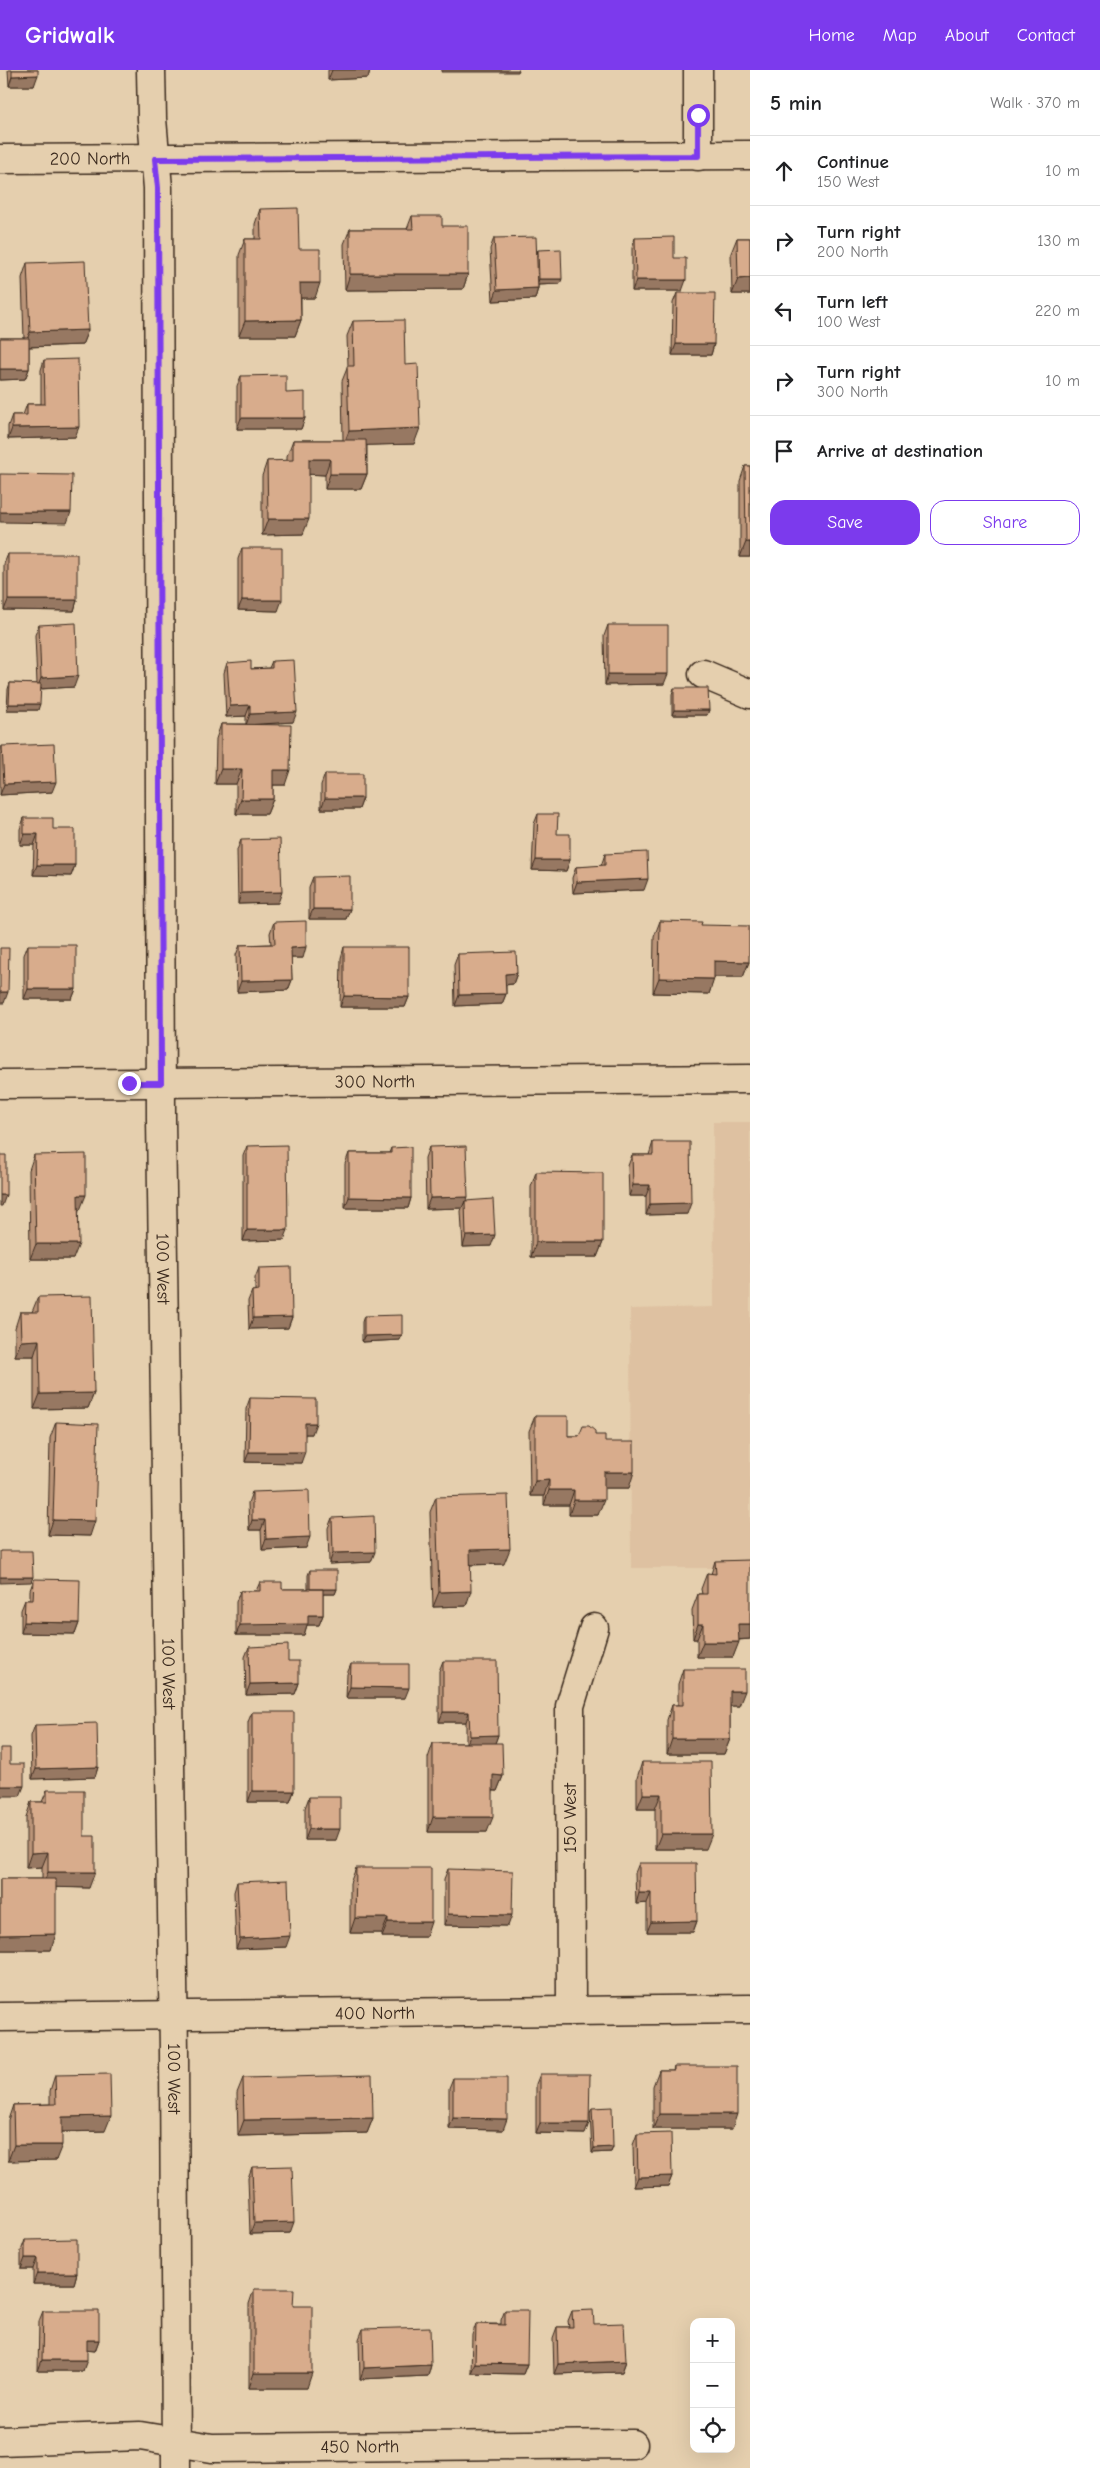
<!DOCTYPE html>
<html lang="en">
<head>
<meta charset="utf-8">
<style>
	body { margin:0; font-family:"Comic Neue",sans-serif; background:#f6f6f6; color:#202124 }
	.controls { position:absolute; right:15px; bottom:15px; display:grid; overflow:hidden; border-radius:10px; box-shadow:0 5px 20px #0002 }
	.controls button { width:45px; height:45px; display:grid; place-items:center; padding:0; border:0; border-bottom:1px solid #e0e0e0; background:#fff; color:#202124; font:25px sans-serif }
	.stop { position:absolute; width:15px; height:15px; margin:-11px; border:4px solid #7c3aed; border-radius:50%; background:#fff }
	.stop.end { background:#7c3aed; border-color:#fff; box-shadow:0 1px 5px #0008 }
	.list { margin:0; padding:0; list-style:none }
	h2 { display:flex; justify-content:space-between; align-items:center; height:65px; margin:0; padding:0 20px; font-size:21px }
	h2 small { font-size:16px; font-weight:400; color:#757577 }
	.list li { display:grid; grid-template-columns:32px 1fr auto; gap:15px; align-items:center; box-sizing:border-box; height:70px; padding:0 20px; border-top:1px solid #e0e0e0 }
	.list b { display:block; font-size:19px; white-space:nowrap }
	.list p { margin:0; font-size:16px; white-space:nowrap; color:#757577 }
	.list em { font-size:16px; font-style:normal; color:#757577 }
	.actions { display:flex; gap:10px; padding:15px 20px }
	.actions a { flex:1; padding:11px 0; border:1px solid #7c3aed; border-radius:15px; text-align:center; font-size:18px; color:#7c3aed }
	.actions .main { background:#7c3aed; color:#fff }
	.icon { flex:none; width:28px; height:28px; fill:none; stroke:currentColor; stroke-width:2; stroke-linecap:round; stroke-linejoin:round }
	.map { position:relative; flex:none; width:750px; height:2398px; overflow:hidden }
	header { display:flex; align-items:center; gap:30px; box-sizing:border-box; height:70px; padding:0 25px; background:#7c3aed; color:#fff }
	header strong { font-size:24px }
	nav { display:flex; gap:28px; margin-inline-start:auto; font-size:18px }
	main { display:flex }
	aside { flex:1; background:#fff }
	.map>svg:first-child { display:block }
	.built { fill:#dec1a1 }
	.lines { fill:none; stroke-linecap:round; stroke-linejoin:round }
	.minor-casing { stroke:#3b2a1e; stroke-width:31 }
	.minor { stroke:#e5cfae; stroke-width:28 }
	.wall { fill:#ba9478; stroke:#3b2a1e }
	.shaded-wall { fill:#977862; stroke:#3b2a1e }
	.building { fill:#d8ac8c; stroke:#3b2a1e }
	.route { stroke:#7c3aed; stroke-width:6 }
	.labels { text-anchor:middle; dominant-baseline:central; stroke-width:4; stroke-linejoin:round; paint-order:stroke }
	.street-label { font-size:18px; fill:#3b2a1e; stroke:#e5cfae }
</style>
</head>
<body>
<header>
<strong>Gridwalk</strong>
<nav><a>Home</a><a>Map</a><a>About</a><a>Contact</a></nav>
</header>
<main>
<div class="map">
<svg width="750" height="2398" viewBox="0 0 750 2398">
	<rect width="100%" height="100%" fill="#e5cfae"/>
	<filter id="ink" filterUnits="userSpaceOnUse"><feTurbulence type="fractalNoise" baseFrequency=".02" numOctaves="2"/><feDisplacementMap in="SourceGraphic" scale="10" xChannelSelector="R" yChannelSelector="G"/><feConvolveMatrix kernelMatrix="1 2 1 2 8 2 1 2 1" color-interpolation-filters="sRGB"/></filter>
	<g filter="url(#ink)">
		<path class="built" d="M713,1052h37v446h-119l-1,-259 84,-2z"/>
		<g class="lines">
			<defs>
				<g id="minor">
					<path id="s1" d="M151,0l1,49 6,69 3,931 13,933 2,416"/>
					<path d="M698,86v-86"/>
					<path id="s2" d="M0,89l750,-4"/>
					<path d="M703,604l47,20"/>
					<path id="s3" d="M0,1014l750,-5"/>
					<path d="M571,1941l-1,-305 24,-78"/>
					<path id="s4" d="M0,1947l750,-8"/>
					<path id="s5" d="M0,2371l140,-5 72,12 421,-4"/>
				</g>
			</defs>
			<use href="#minor" class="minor-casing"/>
			<use href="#minor" class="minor"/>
		</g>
		<path class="wall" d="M8,0h30l-4,16h-25z
			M328,0h42l-2,8 -40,2z
			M260,139l39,40 16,49h-14v22l-6,16h-56v-81l6,-16h10v-15z
			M412,146l30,10 26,48 -5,15 -118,1 -1,-46 6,-15h57z
			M494,168l43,16 1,-4 22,34 -22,1v3l-3,11 -42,2 -3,-52z
			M635,168l39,20 8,33h-50v-43z
			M737,168h13v56h-18l-1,-41z
			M27,193l61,67 -6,15 -53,2v22l-4,10 -25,1v-42h24l-2,-60z
			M677,223l37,51 -3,11h-39l1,-52z
			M353,251l52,44 9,79 -47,1v29l-6,15h-36v-14l-16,-1 -6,60 -41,1v-59l5,-15h20v-5l6,-16h50l-1,-59 6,-15 -1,-30z
			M44,290l31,77 -67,2v-13l4,-11h11l4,-11h14v-34z
			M241,306l45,17 19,25 -4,11h-64v-43z
			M745,396h5v91h-10v-76z
			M242,478l36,63 -40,-1v-51z
			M8,484l69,46 -3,11 -70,-1v-46z
			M39,555l35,62 -33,2 -3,21h-31l1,-21 2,-6 27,1 -2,-49z
			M608,555l56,59 -59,1 -1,-49z
			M272,591l21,61 -33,2 25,61h-12v14l-6,15h-31v-30h-21l1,-45 5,-15h25v-8l-20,1 -2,-44 3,-10 24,6 18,-1z
			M674,618l35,22 -2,5h-35v-21z
			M2,676l50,46 -52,3v-43z
			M325,704l38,24 -4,11h-38v-24z
			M538,744l19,20 13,26 -4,11 -34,-1 2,-46z
			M24,748l29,11 22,36 -4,11 -38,-1 1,-30h-14v-16z
			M241,770l37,63 -40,1 -1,-54z
			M605,784l39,36 -71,3 -1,-15 4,-11 25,-1z
			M313,807l37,32 -4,10h-37v-32z
			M660,851l41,4 48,37 -6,15h-29l-5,17 -56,-1 1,-56z
			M274,852l29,36h-12l1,22 -4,10 -51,2 -1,-37 4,-10 31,-1 -1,-11z
			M28,875l48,44 -4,10h-48v-44z
			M344,877l65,50 -4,10h-65l1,-49z
			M458,884l59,19 -4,11 -7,1v9l-4,10 -47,2 -1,-41z
			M653,1072l34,72 -41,1v-19h-17l-1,-30 4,-11h17z
			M247,1076l37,94 -41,1v-85z
			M429,1077l37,54 25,45 -28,1 -2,-36 1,-3 -36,1 -1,-51z
			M391,1078l20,50 -3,10h-63v-44l4,-11h40z
			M34,1085l46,55h-1l-6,49h-43l-1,-89z
			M536,1102l67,70 -6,15h-66v-70z
			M259,1198l33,49 -4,11 -39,1 -1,-28 4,-10h3v-13z
			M38,1227l56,96 -6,15 -54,1v-53h-19v-28l5,-16h12z
			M364,1246l36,24 -38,2v-20z
			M250,1328l62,36h-7l-4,29 -56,-1 1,-53z
			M535,1346l33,20h11l16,-1 10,7 24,46h-25l-6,27h-29v-10h-25v-9h-14l-1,-65z
			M56,1352l34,114 -42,-1 2,-97z
			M252,1422l54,56 -44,2 -1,-20h-12l-1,-27z
			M436,1427l68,67 -34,1 -4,41 -33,1 -3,-95z
			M332,1448l39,44 -42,2 -1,-36z
			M715,1491l35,78 -11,1 -6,17h-36v-18h-4l-1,-29 6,-16h4l-1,-5 6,-16 4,1z
			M310,1500l27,19 -2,5h-12v21l-4,10h-12l-3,10h-68v-33l4,-11h16l4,-9 22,7h26v-14z
			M34,1509l45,44 -4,11 -54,-1v-23l4,-10h5v-10z
			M249,1577l39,14 11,22 -4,11 -49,1 -1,-38z
			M443,1591l55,74 -3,8 8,33 -6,15h-4l-6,41h-59v-74l5,-15h33v-21h-27v-51z
			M351,1594l54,34h-59l1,-24z
			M683,1599l56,37h-9v33l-6,15h-57v-34l5,-15h6v-21z
			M252,1642l42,79 -4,11h-42v-80z
			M35,1655l63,42 -3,10 -63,2 -1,-43z
			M642,1692l64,87h-51v-40h-18v-31z
			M47,1720l37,46 5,52 -33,-1 -5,63h-51v-71h42v-12l-16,1v-51l5,-15h11z
			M309,1727l27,43h-31v-32z
			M639,1793l58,58 -4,11h-46v-29l-11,1 -1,-31z
			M356,1798l70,69h-44v-4h-32v-50z
			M448,1799l60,57 -64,-1v-46z
			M237,1812l49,65 -50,2 -2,-57z
			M674,1996l58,63h-79v-43l6,-16h14z
			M540,2004l45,60 -49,-1v-49z
			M55,2005l50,56 -43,1 -6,28 -48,1v-41l5,-15 37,-1v-13z
			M243,2008l130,40 -6,15 -129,3 -1,-43z
			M453,2008l50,52 -54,-1v-41z
			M592,2038l21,39 -2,5 -19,1 -2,-40z
			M637,2064l35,42 -4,10 -34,1 -1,-42z
			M252,2097l38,66 -40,1 -2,-56z
			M25,2170l52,33 -3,11h-41v-15h-12v-18z
			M254,2219l39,17 14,82h-58v-84z
			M505,2240l22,54 -4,10 -52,-1 1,-38 4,-11h25v-4z
			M43,2241l56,29 -4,11 -8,-1 -4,21h-45l1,-50z
			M572,2241l22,13 32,37 -4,11 -68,2 -1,-36 4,-11h12l-1,-6z
			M363,2259l68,36 -3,11 -68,3 -1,-40z"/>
		<path class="shaded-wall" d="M332,0h38l-2,8 -40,2z
			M442,0h77l-1,2h-77z
			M38,5l-4,11h-25l3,-10z
			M350,204h118l-5,15 -118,1z
			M750,208v16h-18l6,-15z
			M539,209h23l-2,5 -23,1z
			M636,210h50l-4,11h-50z
			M300,213h20l-5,15h-20z
			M538,218l-3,11 -42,2 4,-11z
			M301,250l-6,16h-56l6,-15z
			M88,260l-6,15 -58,2 6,-15z
			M676,274h38l-3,11h-39z
			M0,299h29l-4,10 -25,1z
			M241,348h64l-4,11h-64z
			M79,357l-4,10 -67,2 4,-11z
			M420,358l-6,16 -71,2 6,-15z
			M309,389h21l-5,16 -22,-1z
			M330,404h37l-6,15h-36z
			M0,442h71l-4,11 -67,-1z
			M268,449h41l-6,15 -41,1z
			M746,472h4v15h-10z
			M8,530h69l-3,11 -70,-1z
			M242,530h40l-4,11 -40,-1z
			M608,604h60l-4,10 -59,1z
			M78,606l-4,11 -37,2 4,-11z
			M9,634h31l-2,6h-31z
			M250,635l-4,11 -20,1 4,-11z
			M674,640h35l-2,5h-35z
			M297,642l-4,10 -47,3 4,-11z
			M221,699h21l-6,15h-21z
			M273,700h17l-5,15h-17z
			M56,712l-4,10 -52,3 4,-11z
			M325,728h38l-4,11h-38z
			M241,729h32l-6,15h-31z
			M24,764h14l-4,11h-14z
			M536,790h34l-4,11 -34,-1z
			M37,795h38l-4,11 -38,-1z
			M648,809l-4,11 -71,3 4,-11z
			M282,822l-4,11 -40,1 3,-11z
			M313,839h37l-4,10h-37z
			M306,877l-3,11h-16l4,-10z
			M714,891l35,1 -6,15h-34z
			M517,903l-4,11 -12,1 4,-11z
			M659,908l55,1 -5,15 -56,-1z
			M292,910l-4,10 -51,2 4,-11z
			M28,919h48l-4,10h-48z
			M0,922h8l-4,11h-4z
			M506,924l-4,10 -47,2 4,-11z
			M344,926l65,1 -4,10h-65z
			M633,1115h17l-4,11h-17z
			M0,1125h6l-4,11h-2z
			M78,1125h8l-6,15h-7z
			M349,1127l62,1 -3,10h-63z
			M468,1127l-3,7v-3l-3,7 -36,1 4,-11z
			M691,1133l-4,11 -41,1 4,-11z
			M247,1160h41l-4,10 -41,1z
			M495,1165l-4,11 -28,1 3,-11z
			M536,1172h67l-6,15h-66z
			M36,1174h43l-6,15h-43z
			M292,1247l-4,11 -39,1 4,-11z
			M402,1265l-2,5 -38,2 2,-6z
			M39,1270l-5,16h-19l6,-15z
			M94,1323l-6,15 -54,1 6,-15z
			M305,1353h11l-4,11h-11z
			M249,1382h56l-4,11 -56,-1z
			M604,1402h30l-5,16h-31z
			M549,1410l-5,16h-14l5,-15z
			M549,1420h25l-5,15h-25z
			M574,1430h30l-6,15h-29z
			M53,1450l42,1 -5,15 -42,-1z
			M252,1450h13l-4,10h-12z
			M310,1467l-4,11 -44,2 4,-11z
			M510,1479l-6,15 -40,1 6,-15z
			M375,1482l-4,10 -42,2 4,-11z
			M0,1507h33l-2,5 -31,1z
			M310,1519h27l-2,5h-27z
			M471,1521l-5,15 -33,1 6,-15z
			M308,1545h15l-4,10h-12l-3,10h-68l4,-10z
			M24,1552l55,1 -4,11 -54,-1z
			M698,1554h5l-6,15h-4z
			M738,1554h12v15l-17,1z
			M703,1572h36l-6,15h-36z
			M299,1613l-4,11 -49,1 4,-11z
			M350,1617l59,1 -4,10h-59z
			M730,1621h15l-6,15h-14z
			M443,1642h26l-3,10h-27z
			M498,1665l-4,11h-28l4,-10z
			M672,1669h58l-6,15h-57z
			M98,1697l-3,10 -63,2 4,-10z
			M493,1705l10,1 -6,15 -10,-1z
			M0,1716h24l-4,10h-20z
			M252,1721h42l-4,11h-42z
			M643,1724h18l-6,15h-18z
			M433,1747h60l-6,15h-59z
			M309,1759h31l-4,11h-31z
			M661,1764h51l-6,15h-51z
			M48,1782l-6,15 -16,1 5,-15z
			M48,1802h47l-6,16 -47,-1z
			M639,1823h12l-4,10 -11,1z
			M448,1844l64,1 -4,11 -64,-1z
			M355,1848h33l-6,15h-32z
			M697,1851l-4,11h-46l4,-10z
			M388,1852h43l-5,15h-44z
			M56,1864l-5,16h-51v-15z
			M290,1866l-4,11 -50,2 4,-10z
			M659,2044h78l-5,15h-79z
			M111,2046l-6,15 -49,1 6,-15z
			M373,2048l-6,15 -129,3 6,-16z
			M453,2048l54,1 -4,11 -54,-1z
			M540,2053h49l-4,11 -49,-1z
			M14,2075h48l-6,15 -48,1z
			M613,2077l-2,5 -19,1 2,-5z
			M672,2106l-4,10 -34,1 4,-10z
			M294,2152l-4,11 -40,1 4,-11z
			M25,2188h12l-4,11h-12z
			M37,2203h40l-3,11h-41z
			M87,2270h12l-4,11 -12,-1z
			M42,2290h45l-4,11h-45z
			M626,2291l-4,11 -68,2 4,-10z
			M475,2293l52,1 -4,10 -52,-1z
			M431,2295l-3,11 -68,3 4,-11z
			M254,2303h58l-5,15h-58z"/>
		<path class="building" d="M12,0h26v5l-26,1z
			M298,138l1,41h21v34h-20l1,37 -56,1v-82h16l-1,-30z
			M412,146h30v10h26v48h-118v-45h63z
			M536,167l2,51 -41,2 -3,-52z
			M674,167v21h12v22h-50l-1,-42z
			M737,168h13v40l-12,1z
			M561,179l1,30h-23l-1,-29z
			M85,191l3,69 -58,2 -3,-69z
			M677,223h38l-1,51h-38z
			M404,250l1,45 13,-1 2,64 -71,3 -2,-65h7l-1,-45z
			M0,268h29v31h-29z
			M78,289l1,68 -67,1v-13h15v-11h18l-1,-44z
			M286,305v18l19,-1v26h-64v-42z
			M293,370h73l1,34h-37v-15h-21v60h-41l-1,-58 26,-1z
			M745,396h5v76h-4z
			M0,404l72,1 -1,37h-71z
			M242,478h40v52h-40z
			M8,484h69v46h-69z
			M76,553l2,53 -37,2 -2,-53z
			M608,555h60v49h-60z
			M294,590l3,52 -47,2v-9l-20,1 -3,-43 24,-2v8l21,-1v-7z
			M10,613l31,1 -1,20h-31z
			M674,618h34l1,22h-35z
			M221,654l70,1 -1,45h-17v29h-32l1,-30h-21z
			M54,674l2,38 -52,2 -2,-38z
			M325,704h38v24h-38z
			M538,744h20l-1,20h13v26h-34z
			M24,748h29v11h22v36h-38l1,-31h-14z
			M280,769l2,53 -41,1v-53z
			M647,782l1,27 -71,3 -1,-15 29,-2v-11z
			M350,806v33h-37v-32z
			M306,851v26l-15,1 1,32 -51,1 -1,-36 35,-1 -1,-22z
			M660,851l42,1 -1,3 48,1v36l-35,-1v18l-55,-1z
			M28,875h48v44h-48z
			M344,877h65v50l-65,-1z
			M0,878h9l-1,44h-8z
			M516,882l1,21 -12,1 1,20 -47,1 -1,-41z
			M653,1072h37l1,61 -41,1v-19h-17l-1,-30h21z
			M287,1075l1,85h-41v-84z
			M466,1076l2,51 -38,1 -1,-51z
			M411,1077v51l-62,-1v-44h42v-5z
			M86,1084v41h-8l1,49h-43l-2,-89z
			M0,1085h6v40h-6z
			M536,1102l67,1v69h-67z
			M493,1129l2,36 -29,1 -1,-35z
			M291,1197l1,50 -39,1 -1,-27 7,-1v-22z
			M92,1226l2,97 -54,1 -1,-54 -18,1 -1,-29h18v-15z
			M402,1245v20l-38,1v-20z
			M250,1328l66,1v24h-11v29h-56z
			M535,1346h33v20h11l4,-10h6l6,5v4h10v7h29v30h-30v28h-30v-10h-25v-10l-14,1z
			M56,1352l42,2 -3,97 -42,-1z
			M309,1420l1,47 -44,2 -1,-19h-13v-28z
			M508,1425l2,54 -40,1 1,41 -32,1 -3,-95z
			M374,1446l1,36 -42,1 -1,-35z
			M0,1481h32l1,26h-33z
			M750,1490v64h-12l1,18h-36v-18h-5v-30h9v-21l9,1 -1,-13z
			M310,1500h27v19h-27z
			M34,1509l46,1 -1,43 -55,-1 1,-22h8z
			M260,1512h22v7h41v26h-15v9l-68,1v-34h20z
			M288,1575v16h11v22l-49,1 -1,-37z
			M443,1591h54l1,74 -28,1 -1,-24h-26z
			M351,1594h58v24l-59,-1z
			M683,1599h62v22h-15v48h-58v-34h11z
			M252,1642h42v79h-42z
			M97,1653l1,44 -62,2 -1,-44z
			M433,1673h69l1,33 -10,-1v42h-60z
			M0,1678h10v16h14v22h-24z
			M642,1692h69l1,72h-51v-40h-18z
			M47,1720h37v46h11v36h-47v-20l-17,1v-51h16z
			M309,1727h31v32h-31z
			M639,1793h57l1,58 -46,1v-29h-12z
			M356,1798h75v54h-43v-4h-33z
			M448,1799l65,2 -1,44 -64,-1z
			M0,1809h56v55l-56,1z
			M288,1810l2,56 -50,3 -3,-57z
			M674,1996h63v48h-78v-44h15z
			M110,2004l1,42 -49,1v28h-48l-1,-40 43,-1 -1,-29z
			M540,2004h50l-1,49h-49z
			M372,2005l1,43 -129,2 -1,-42z
			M453,2008h54v41l-54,-1z
			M612,2037l1,40 -19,1 -2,-40z
			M671,2063l1,43 -34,1 -1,-43z
			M292,2096l2,56 -40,1 -2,-56z
			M77,2169v34h-40v-15h-12v-18z
			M254,2219h40l-1,17h19v67h-58z
			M505,2240h23l-1,54 -52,-1 1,-39 29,1z
			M593,2240l1,14 30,-1 2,38 -68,3 -1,-37h16l-1,-16z
			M43,2241h56v29h-12v20h-45z
			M430,2257l1,38 -67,3 -1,-39z"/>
	</g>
	<g class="lines" filter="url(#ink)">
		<path class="route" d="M129,1013h32l-3,-895 -3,-29 543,-3v-41"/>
	</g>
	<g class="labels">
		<g class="street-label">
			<text stroke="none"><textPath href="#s2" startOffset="90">200 North</textPath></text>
			<text stroke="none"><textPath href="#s3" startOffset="375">300 North</textPath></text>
			<text stroke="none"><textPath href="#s1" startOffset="1199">100 West</textPath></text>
			<text stroke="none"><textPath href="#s1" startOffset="1604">100 West</textPath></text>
			<text transform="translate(570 1748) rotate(-90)">150 West</text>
			<text stroke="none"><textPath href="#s4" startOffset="375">400 North</textPath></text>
			<text stroke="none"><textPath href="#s1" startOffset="2009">100 West</textPath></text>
			<text stroke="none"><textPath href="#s5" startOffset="361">450 North</textPath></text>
		</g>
	</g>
</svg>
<div class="controls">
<button>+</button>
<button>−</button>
<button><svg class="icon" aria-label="locate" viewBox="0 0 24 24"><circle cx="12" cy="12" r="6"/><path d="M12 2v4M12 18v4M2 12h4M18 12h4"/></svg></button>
</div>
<div class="stop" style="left:698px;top:45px"></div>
<div class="stop end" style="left:129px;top:1013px"></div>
</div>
<aside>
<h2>5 min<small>Walk · 370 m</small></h2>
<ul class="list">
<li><svg class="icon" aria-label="ahead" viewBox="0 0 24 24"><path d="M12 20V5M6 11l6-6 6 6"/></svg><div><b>Continue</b><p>150 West</p></div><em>10 m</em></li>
<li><svg class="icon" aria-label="right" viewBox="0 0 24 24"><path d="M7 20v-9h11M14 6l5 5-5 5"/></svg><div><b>Turn right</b><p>200 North</p></div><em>130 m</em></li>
<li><svg class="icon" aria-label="left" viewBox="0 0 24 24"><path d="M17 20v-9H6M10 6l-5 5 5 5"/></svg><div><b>Turn left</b><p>100 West</p></div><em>220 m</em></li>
<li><svg class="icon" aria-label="right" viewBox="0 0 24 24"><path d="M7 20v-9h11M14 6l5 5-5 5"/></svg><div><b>Turn right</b><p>300 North</p></div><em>10 m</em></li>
<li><svg class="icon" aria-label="arrive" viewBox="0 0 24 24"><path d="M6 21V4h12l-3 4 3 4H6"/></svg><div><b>Arrive at destination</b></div></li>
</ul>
<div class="actions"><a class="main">Save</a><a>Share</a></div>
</aside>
</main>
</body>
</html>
